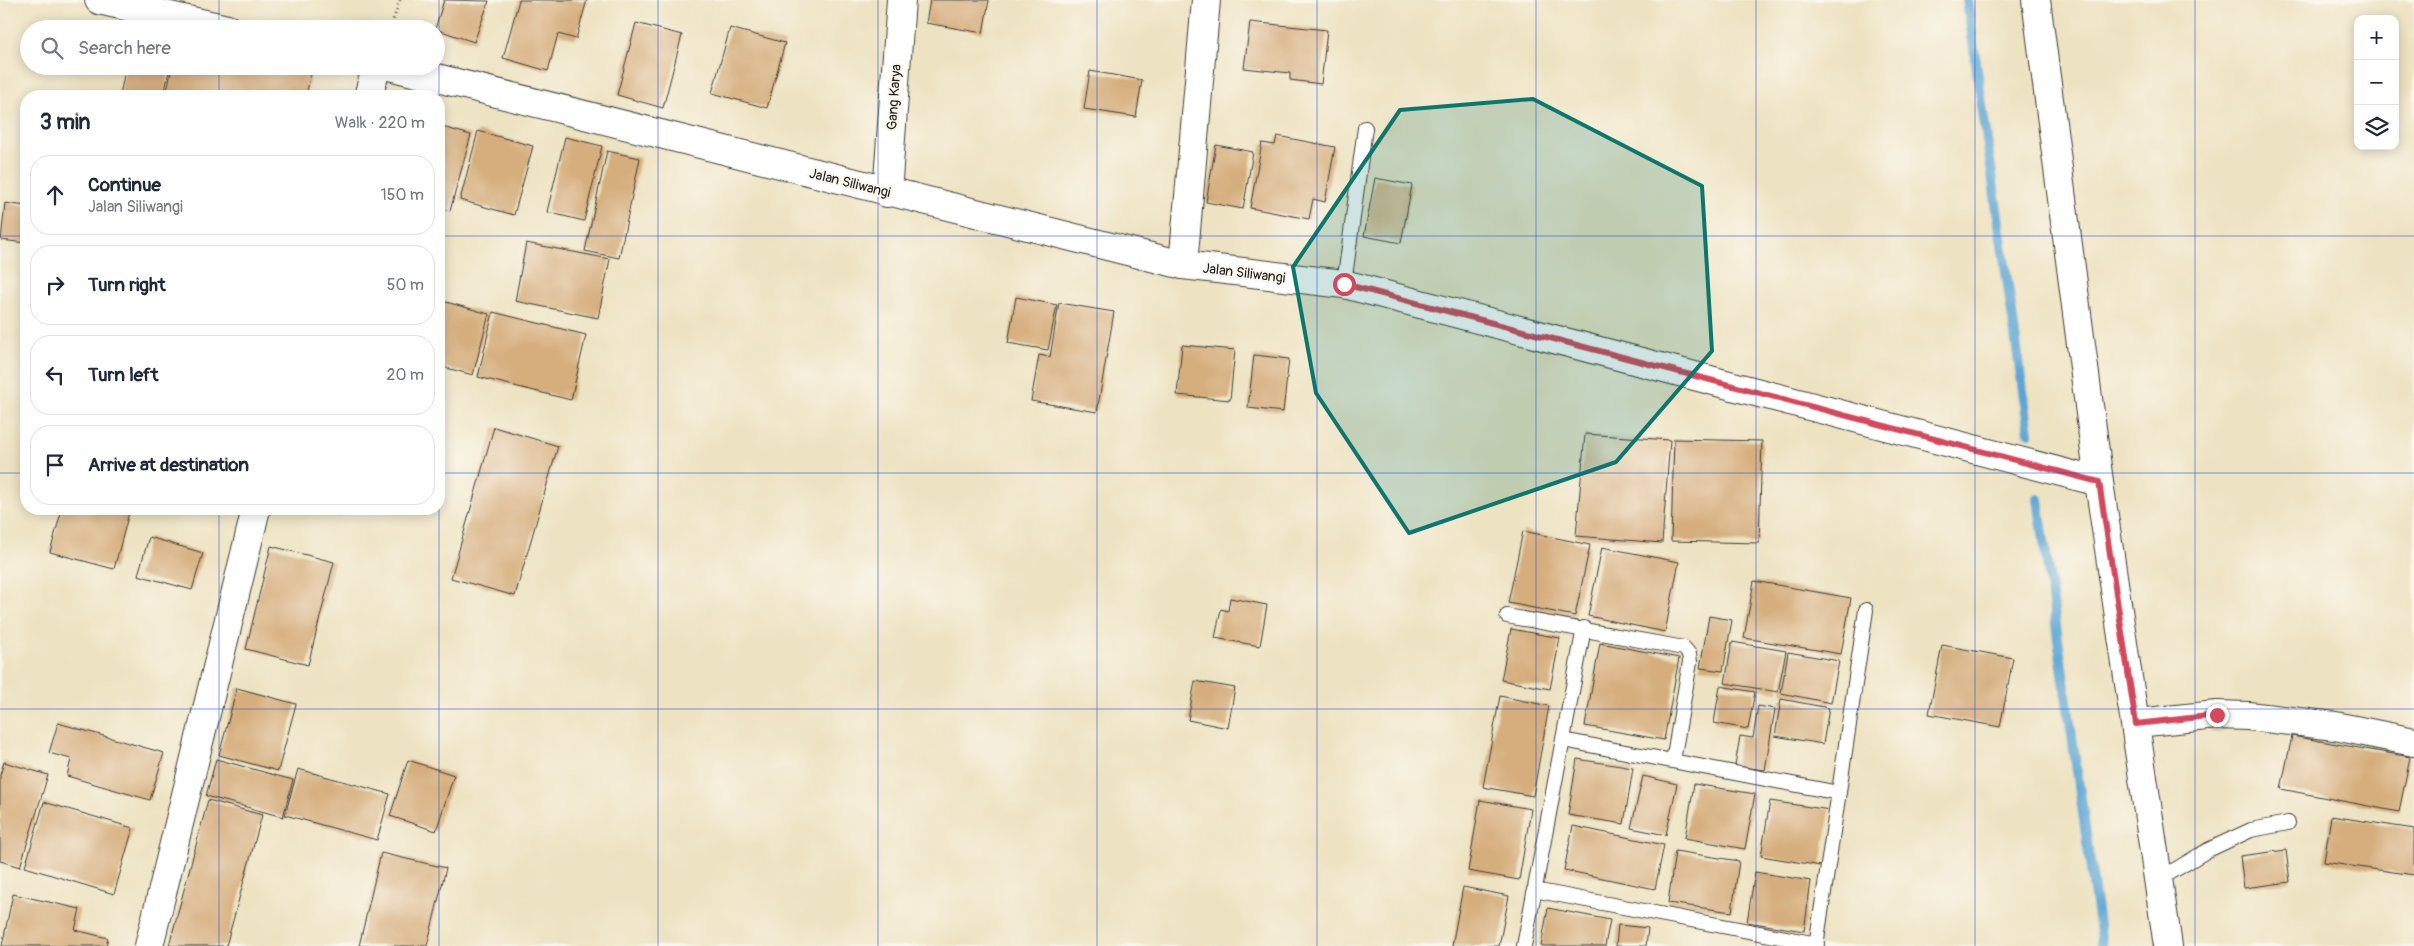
<!DOCTYPE html>
<html lang="en">
<head>
<meta charset="utf-8">
<style>
	body { margin:0; font-family:Pangolin,sans-serif; background:#f6f6f7; color:#1f2937 }
	.controls { position:absolute; right:15px; top:15px; display:grid; overflow:hidden; border-radius:10px; box-shadow:0 2px 12px #0003 }
	.controls button { width:45px; height:45px; display:grid; place-items:center; padding:0; border:0; border-bottom:1px solid #e0e1e3; background:#fff; color:#1f2937; font:25px sans-serif }
	.stop { position:absolute; width:15px; height:15px; margin:-11px; border:4px solid #d1495b; border-radius:50%; background:#fff }
	.stop.end { background:#d1495b; border-color:#fff; box-shadow:0 1px 5px #0008 }
	.list { margin:0; padding:0; list-style:none }
	h2 { display:flex; justify-content:space-between; align-items:center; height:65px; margin:0; padding:0 20px; font-size:21px }
	h2 small { font-size:16px; font-weight:400; color:#747a83 }
	.list li { display:grid; grid-template-columns:32px 1fr auto; gap:15px; align-items:center; box-sizing:border-box; height:80px; margin:0 10px 10px; padding:0 10px; border:1px solid #e0e1e3; border-radius:20px }
	.list b { display:block; font-size:19px; white-space:nowrap }
	.list p { margin:0; font-size:16px; white-space:nowrap; color:#747a83 }
	.list em { font-size:16px; font-style:normal; color:#747a83 }
	.icon { flex:none; width:28px; height:28px; fill:none; stroke:currentColor; stroke-width:2; stroke-linecap:round; stroke-linejoin:round }
	.map { position:relative; flex:none; width:2414px; height:946px; overflow:hidden }
	.search { position:absolute; background:#fff; box-shadow:0 2px 12px #0003; left:20px; top:20px; width:425px; height:55px; display:flex; align-items:center; gap:12px; box-sizing:border-box; padding:0 18px; border-radius:28px; color:#747a83; font-size:19px }
	.panel { position:absolute; background:#fff; box-shadow:0 2px 12px #0003; left:20px; top:90px; width:425px; height:425px; border-radius:20px }
	.map>svg:first-child { display:block }
	.lines { fill:none; stroke-linecap:round; stroke-linejoin:round }
	.stream { stroke:#5ba5d3; stroke-width:10 }
	.building { fill:#d6ae7e }
	.lane-casing { stroke:#3b3a35; stroke-width:16 }
	.street-casing { stroke:#3b3a35; stroke-width:30 }
	.secondary-casing { stroke:#3b3a35; stroke-width:30 }
	.primary-casing { stroke:#3b3a35; stroke-width:30 }
	.path { stroke:#3b3a35; stroke-width:3; stroke-dasharray:1 4; stroke-linecap:butt }
	.lane { stroke:#fff; stroke-width:14 }
	.street { stroke:#fff; stroke-width:28 }
	.secondary { stroke:#fff; stroke-width:28 }
	.primary { stroke:#fff; stroke-width:28 }
	.route { stroke:#d1495b; stroke-width:6 }
	.marked { fill:#0f766e; fill-opacity:0.2; stroke:#0f766e; stroke-width:4; stroke-linejoin:round }
	.grid { fill:none; stroke:#1d4ed8; stroke-width:1; stroke-opacity:0.55 }
	.labels { text-anchor:middle; dominant-baseline:central; stroke-width:4.5; stroke-linejoin:round; paint-order:stroke }
	.street-label { font-size:14px; fill:#1c1c1c; stroke:#fbf7ec }
</style>
</head>
<body>
<div class="map">
<svg width="2414" height="946" viewBox="0 0 2414 946">
	<rect width="100%" height="100%" fill="#fbf7ec"/>
	<filter id="ink" filterUnits="userSpaceOnUse"><feTurbulence type="fractalNoise" baseFrequency=".02" numOctaves="2"/><feDisplacementMap in="SourceGraphic" scale="10" xChannelSelector="R" yChannelSelector="G"/><feConvolveMatrix kernelMatrix="1 2 1 2 8 2 1 2 1" color-interpolation-filters="sRGB"/></filter>
	<filter id="wash" filterUnits="userSpaceOnUse"><feTurbulence type="fractalNoise" baseFrequency=".0096" numOctaves="4" result="noise"/><feDisplacementMap in="SourceGraphic" scale="20" xChannelSelector="R" yChannelSelector="G"/><feGaussianBlur stdDeviation="1.12" result="paint"/><feColorMatrix in="noise" values="0 0 0 0 0 0 0 0 0 0 0 0 0 0 0 0 0 1.4 0 .05"/><feComposite in="paint" operator="in"/></filter>
	<g filter="url(#wash)">
		<rect width="100%" height="100%" fill="#ede2c1"/>
		<g class="lines">
			<path class="stream" d="M1967,0l62,433
				M2038,499l64,447"/>
		</g>
		<g id="blocks">
			<path class="building" d="M444,0l45,1 -15,41 -39,-13z
				M519,0h68l-11,39 -18,-5 -10,37 -45,-13z
				M930,0h59l-6,33 -57,-10z
				M1250,22l77,8 -6,54 -31,-4v-7l-46,-5z
				M636,23l46,12 -19,73 -46,-13z
				M730,28l55,15 -18,65 -55,-15z
				M126,66h44l-6,30 -44,-1z
				M172,66h132l8,2 -6,28h-140z
				M1090,71l52,9 -6,37 -52,-8z
				M439,126l32,9 -21,76 -11,-3z
				M478,131l55,15 -19,69 -54,-15z
				M1277,136l58,11 -10,55 -12,-3 -4,20 -59,-11 12,-65 13,2z
				M565,137l37,9 -18,75 -37,-9z
				M1216,145l37,7 -10,57 -37,-7z
				M607,151l33,7 -21,100 -34,-7z
				M1375,178l37,7 -11,58 -37,-7z
				M5,203l21,3v37l-25,-3z
				M526,243l84,16 -12,59 -83,-17z
				M1016,297l41,8 -9,45 -40,-7z
				M439,300l50,14 -16,61 -34,-9z
				M1059,303l55,9 -17,100 -66,-11 8,-46 11,2z
				M493,312l93,23 -15,65 -93,-23z
				M1182,345l53,5 -5,50 -53,-5z
				M1254,355l35,4 -6,53 -35,-4z
				M494,427l64,19 -43,150 -64,-18z
				M1585,434l85,6 -8,103 -86,-7z
				M1674,439l88,2 -3,102 -88,-2z
				M62,509h68l-16,60 -64,-17z
				M315,509h25l-2,6z
				M1523,531l67,14 -15,71 -67,-13z
				M149,537l54,16 -11,37 -54,-15z
				M271,546l63,16 -26,103 -62,-16z
				M1602,547l77,15 -14,70 -77,-16z
				M1754,581l97,17 -10,56 -97,-16z
				M1230,598l37,7 -7,41 -45,-8 6,-29 7,2z
				M1709,616l23,4 -9,51 -23,-3z
				M1511,629l49,9 -10,51 -49,-9z
				M1732,642l54,9 -8,41 -53,-9z
				M1600,643l79,15 -15,82 -79,-14z
				M1942,645l71,13 -13,69 -71,-13z
				M1788,652l51,9 -8,42 -50,-10z
				M1195,681l40,7 -7,40 -40,-8z
				M1720,686l35,6 -7,37 -34,-6z
				M237,688l59,16 -18,67 -59,-16z
				M1500,696l49,10 -16,90 -50,-9z
				M1781,699l48,9 -6,36 -48,-8z
				M1758,706l17,3 -10,61 -30,-4 5,-30 13,2z
				M58,723l106,30 -14,47 -83,-24 4,-17 -22,-6z
				M2292,736l118,21 -11,55 -118,-23z
				M216,759l77,21 -10,37 -77,-21z
				M1577,759l56,9 -9,56 -56,-9z
				M408,760l46,15 -18,56 -46,-15z
				M4,762l44,13 -28,92 -20,-6v-86z
				M298,769l92,25 -13,46 -92,-25z
				M1643,776l34,8 -11,51 -35,-7z
				M1694,784l61,10 -10,55 -60,-11z
				M208,800l54,15 -36,131h-57z
				M1480,800l51,9 -12,71 -51,-9z
				M1770,801l60,9 -9,56 -60,-10z
				M44,802l89,26 -19,66 -89,-27z
				M2331,816l83,13v46l-90,-13z
				M1573,826l91,19 -9,44 -91,-19z
				M2286,850l4,32 -46,6 -4,-32z
				M1675,851l64,10 -7,51 -64,-9z
				M381,853l65,15 -19,78h-68z
				M1755,872l56,9 -7,50 -57,-9z
				M1463,887l46,9 -10,50h-47z
				M13,894l67,15 -5,21 33,8 -2,8h-104z
				M1548,908l62,12 -5,26h-64z
				M1618,925l30,3 -2,18h-30z"/>
		</g>
	</g>
	<g filter="url(#ink)">
		<use href="#blocks" fill-opacity="0" stroke="#3b3a35" stroke-width="1"/>
		<g class="lines">
			<defs>
				<path id="lane" d="M1344,284l21,-156
					M1507,616l177,32 5,6 1,8 -17,99
					M1563,740l276,53
					M2158,880l50,-30 43,-20 37,-7
					M1534,890l283,54
					M1524,946l60,-318
					M1816,946l50,-336"/>
				<path id="street" d="M368,96l9,-30
					M887,193l14,-193
					M1183,265l23,-265
					M2136,723l81,-8 31,1 87,10 79,16
					M149,946l107,-437"/>
				<path id="secondary" d="M99,0l128,29
					M389,66l794,199 161,19 755,198"/>
				<path id="primary" d="M2036,0l63,482 69,464"/>
			</defs>
			<use href="#lane" class="lane-casing"/>
			<use href="#street" class="street-casing"/>
			<use href="#secondary" class="secondary-casing"/>
			<use href="#primary" class="primary-casing"/>
			<path class="path" d="M390,29l10,-29"/>
			<use href="#lane" class="lane"/>
			<use href="#street" class="street"/>
			<use href="#secondary" class="secondary"/>
			<use href="#primary" class="primary"/>
		</g>
	</g>
	<g class="lines" filter="url(#ink)">
		<path class="route" d="M1344,284l755,198 37,242 81,-9"/>
	</g>
	<path class="marked" d="M1533,99l169,87 10,165 -96,111 -207,71 -93,-140 -23,-126 107,-157z"/>
	<path class="grid" d="M219,0v29M439,0v946M658,0v946M878,0v946M1097,0v946M1317,0v946M1536,0v946M1756,0v946M1975,0v946M2195,0v946M219,66v30M0,236h26M439,236h1975M0,473h26M439,473h1975M219,509v437M0,709h2414"/>
	<g class="labels">
		<g class="street-label">
			<text transform="translate(894 97) rotate(-86)">Gang Karya</text>
			<text transform="translate(850 183) rotate(14)">Jalan Siliwangi</text>
			<text transform="translate(1244 273) rotate(7)">Jalan Siliwangi</text>
		</g>
	</g>
</svg>
<div class="controls">
<button>+</button>
<button>−</button>
<button><svg class="icon" aria-label="layers" viewBox="0 0 24 24"><path d="M12 4l9 5-9 5-9-5zM3 14l9 5 9-5"/></svg></button>
</div>
<div class="stop" style="left:1344px;top:284px"></div>
<div class="stop end" style="left:2217px;top:715px"></div>
<div class="search"><svg class="icon" aria-label="search" viewBox="0 0 24 24"><circle cx="10" cy="10" r="6"/><path d="M15 15l6 6"/></svg>Search here</div>
<section class="panel">
<h2>3 min<small>Walk · 220 m</small></h2>
<ul class="list">
<li><svg class="icon" aria-label="ahead" viewBox="0 0 24 24"><path d="M12 20V5M6 11l6-6 6 6"/></svg><div><b>Continue</b><p>Jalan Siliwangi</p></div><em>150 m</em></li>
<li><svg class="icon" aria-label="right" viewBox="0 0 24 24"><path d="M7 20v-9h11M14 6l5 5-5 5"/></svg><div><b>Turn right</b></div><em>50 m</em></li>
<li><svg class="icon" aria-label="left" viewBox="0 0 24 24"><path d="M17 20v-9H6M10 6l-5 5 5 5"/></svg><div><b>Turn left</b></div><em>20 m</em></li>
<li><svg class="icon" aria-label="arrive" viewBox="0 0 24 24"><path d="M6 21V4h12l-3 4 3 4H6"/></svg><div><b>Arrive at destination</b></div></li>
</ul>
</section>
</div>
</body>
</html>
